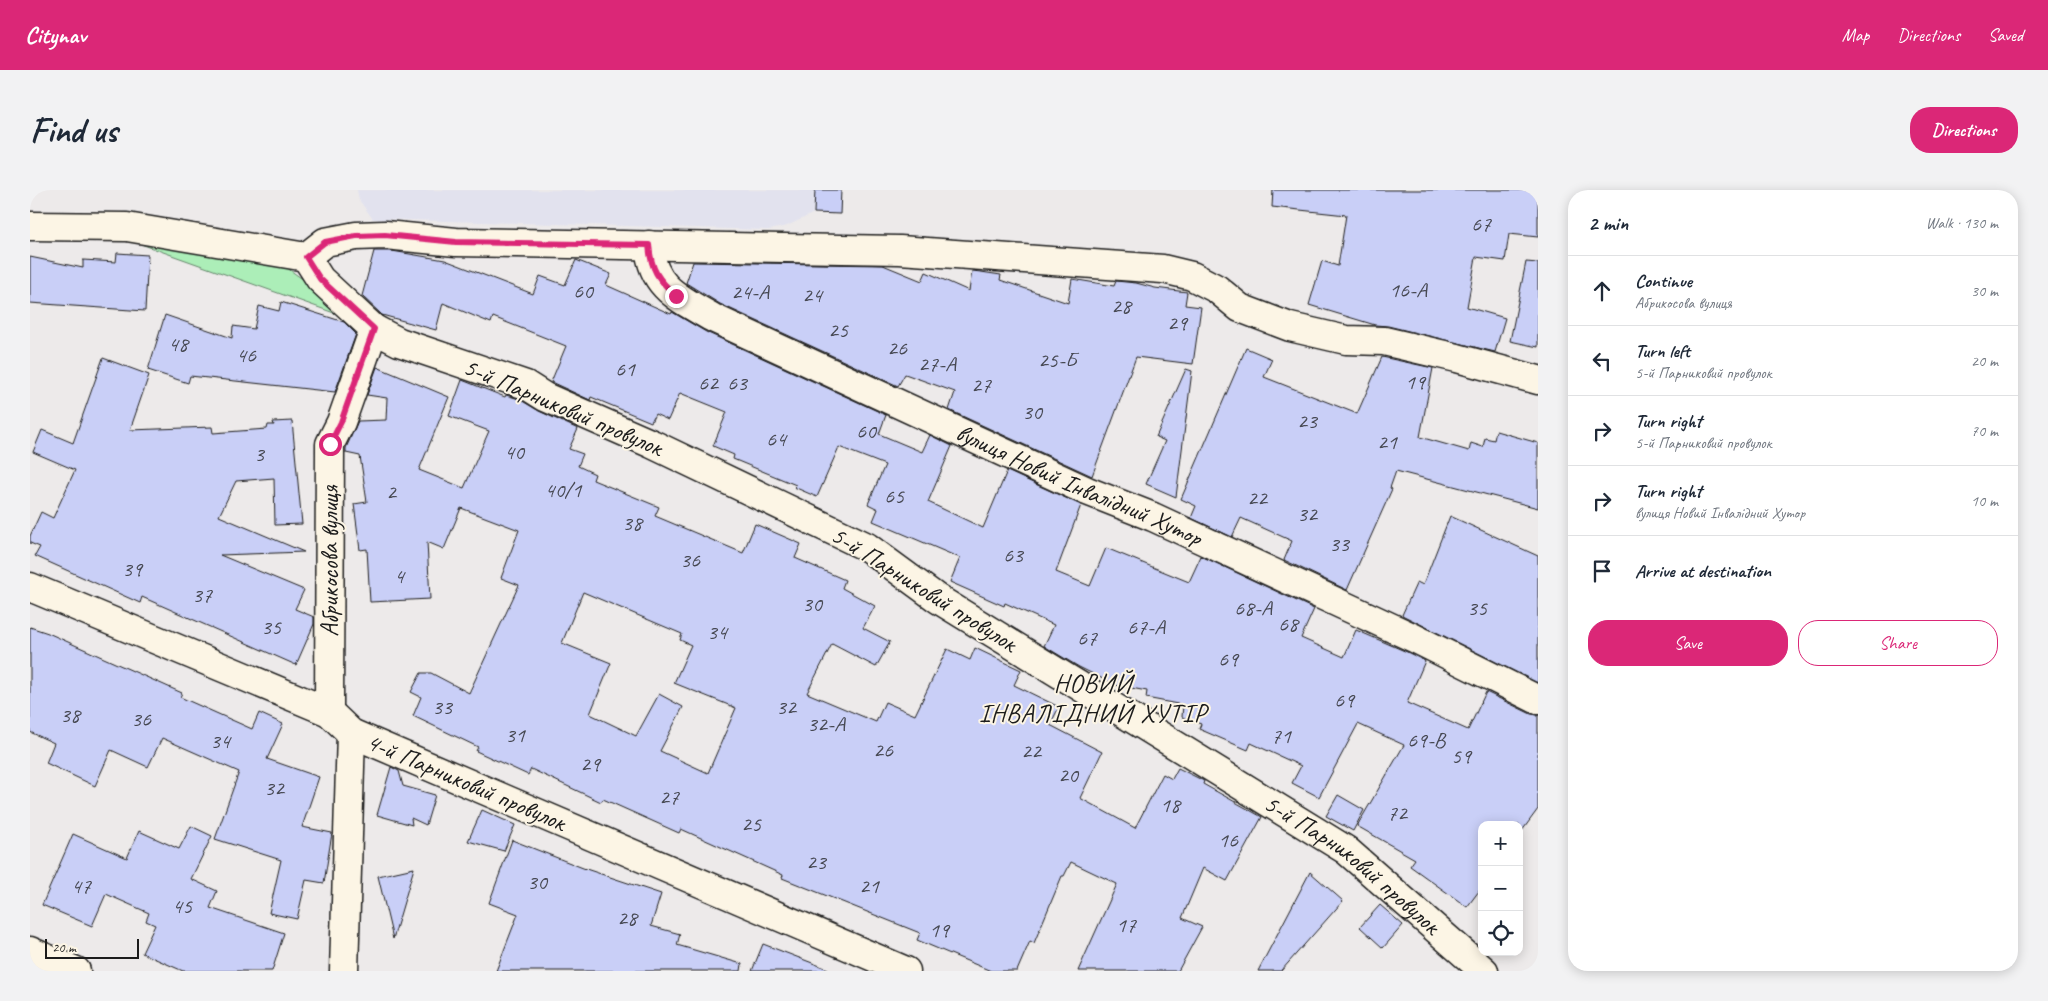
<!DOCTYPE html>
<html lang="en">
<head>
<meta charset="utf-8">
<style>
	body { margin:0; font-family:Caveat,sans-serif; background:#f2f2f3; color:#1f2937 }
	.controls { position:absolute; right:15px; bottom:15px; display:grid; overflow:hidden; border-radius:10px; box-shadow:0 2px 12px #0003 }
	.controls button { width:45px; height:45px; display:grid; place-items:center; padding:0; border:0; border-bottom:1px solid #e0e1e3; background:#fff; color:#1f2937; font:25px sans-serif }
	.scale { position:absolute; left:15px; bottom:12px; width:94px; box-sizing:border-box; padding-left:5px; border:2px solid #1c1c1c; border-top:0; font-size:14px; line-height:18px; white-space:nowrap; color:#1c1c1c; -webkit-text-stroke:4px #fcf5e5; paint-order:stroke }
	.stop { position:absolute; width:15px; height:15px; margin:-11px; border:4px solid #db2777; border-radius:50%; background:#fff }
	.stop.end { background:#db2777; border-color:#fff; box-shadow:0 1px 5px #0008 }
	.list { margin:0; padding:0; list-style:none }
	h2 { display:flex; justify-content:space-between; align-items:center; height:65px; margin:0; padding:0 20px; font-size:21px }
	h2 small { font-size:16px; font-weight:400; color:#747a83 }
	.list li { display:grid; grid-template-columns:32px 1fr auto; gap:15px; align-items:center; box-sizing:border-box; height:70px; padding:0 20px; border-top:1px solid #e0e1e3 }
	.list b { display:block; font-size:19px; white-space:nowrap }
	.list p { margin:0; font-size:16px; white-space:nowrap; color:#747a83 }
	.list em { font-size:16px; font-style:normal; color:#747a83 }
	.actions { display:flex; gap:10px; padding:15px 20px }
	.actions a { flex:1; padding:11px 0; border:1px solid #db2777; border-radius:20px; text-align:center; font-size:18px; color:#db2777 }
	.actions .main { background:#db2777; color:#fff }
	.icon { flex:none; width:28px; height:28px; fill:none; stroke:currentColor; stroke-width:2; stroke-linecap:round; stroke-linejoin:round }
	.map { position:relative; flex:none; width:1508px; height:781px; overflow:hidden; border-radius:20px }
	header { display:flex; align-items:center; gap:30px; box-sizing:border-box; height:70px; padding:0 25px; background:#db2777; color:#fff }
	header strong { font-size:24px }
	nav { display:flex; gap:28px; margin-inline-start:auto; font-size:18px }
	.intro { display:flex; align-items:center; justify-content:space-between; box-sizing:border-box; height:120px; padding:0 30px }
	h1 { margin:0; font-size:35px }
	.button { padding:12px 22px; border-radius:20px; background:#db2777; color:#fff; font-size:18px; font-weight:700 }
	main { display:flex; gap:30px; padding:0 30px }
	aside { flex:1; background:#fff; border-radius:20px; box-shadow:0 2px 12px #0003 }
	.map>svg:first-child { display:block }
	.built { fill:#e2e2ee }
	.green { fill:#aceeb8; stroke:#64856a }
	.building { fill:#c9cff7; stroke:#1c1c1c; fill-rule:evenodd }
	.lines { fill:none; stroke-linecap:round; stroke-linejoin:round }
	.minor-casing { stroke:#1c1c1c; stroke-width:31 }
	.minor { stroke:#fcf5e5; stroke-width:28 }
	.route { stroke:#db2777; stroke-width:6 }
	.labels { text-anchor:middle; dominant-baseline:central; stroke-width:4; stroke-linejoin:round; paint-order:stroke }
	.number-label { font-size:22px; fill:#474953 }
	.street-label { font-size:25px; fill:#1c1c1c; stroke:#fcf5e5 }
	.neighbourhood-label { font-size:26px; letter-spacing:1px; fill:#1c1c1c; stroke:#fcf5e5 }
</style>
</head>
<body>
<header>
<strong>Citynav</strong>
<nav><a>Map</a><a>Directions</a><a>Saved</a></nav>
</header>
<div class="intro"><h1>Find us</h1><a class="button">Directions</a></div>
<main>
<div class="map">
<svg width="1508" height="781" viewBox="0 0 1508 781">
	<rect width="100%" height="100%" fill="#edeaea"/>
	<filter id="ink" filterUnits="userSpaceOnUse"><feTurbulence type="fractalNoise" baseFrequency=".02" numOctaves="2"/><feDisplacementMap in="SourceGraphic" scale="10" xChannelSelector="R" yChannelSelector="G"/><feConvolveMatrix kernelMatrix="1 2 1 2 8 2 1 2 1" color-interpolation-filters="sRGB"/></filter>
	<g filter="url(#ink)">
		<path class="built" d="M327,0h484l-1,24 -26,-1 -27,13 -18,4 -396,-11 -14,-19z"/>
		<path class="green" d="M108,53l145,22 61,44 4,9z"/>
		<path class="building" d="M785,0h26l-1,24 -26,-1z
			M1243,0h265v47l-29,-3 -4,27 -29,-4 -9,50 38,11 -10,34 -107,-26 -13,-1 -66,-20 13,-44 16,5 8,-51 -74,-8z
			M344,61h18l53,9 88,34 7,-18 25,9 11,-25 35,14 -5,11 65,29 1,-2 34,20 180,83 -7,19 43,18 8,-17 22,11 -24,56 55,26 24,-57 74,34 -25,67 34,14 16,-38 83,34 12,-26 113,53 -13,29 43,19 12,-27 51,22 18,9 -18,42 61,27 18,-38 45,22 7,1v94l-19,26v-10h-37v62l-15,20 -57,-41 5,-7 -58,-33 47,-81 -46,-21 -39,73 -27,-14 9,-17 -50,-23 -3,7 -49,-21 2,-5 -19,-7 1,-12 -37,-7 1,-7 -32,-6 -36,-18 -35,-21 10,-21 -49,-22 -1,3 -54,-24 10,-24 -87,-37 5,-12 -10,-5 17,-39 -46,-18 -22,50 -23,-10 2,-2 -63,-26 1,-4 -21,-9 14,-34 -47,-19 -12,27 -13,-6 -4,8 -60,-25 -1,3 -39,-18 15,-36 -73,-29 -2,6 -48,-20 -7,27 -54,-15 -20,-19z
			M87,63l31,2 -3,56 -115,-8v-46l53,11v-8l33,2z
			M663,72l190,3 39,16 4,-9 43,19 3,-20 9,1 20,3 -1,5 68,23 4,-24 42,7 2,-5 20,2 19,5 32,4 -2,13 16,2 -8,57 -57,-7 -44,119 -143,-66 6,-18 -50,-18 -7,12 -178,-82 -34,-21z
			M1496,72l12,1v84l-28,-6z
			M251,112l63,20 12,12 -21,58 -145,-16 -2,7 -40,-13 17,-55 67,23 1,-12 21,3 5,-23 20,5z
			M1216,158l26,11 -8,18 91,36 2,1 25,-57 51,11 -13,69 49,14 2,-8 12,4 2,-9 9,2 2,-9 42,12v65l-142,-37 -6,17 2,1 -45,101 -63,-30 8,-19 -51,-23 -9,19 -41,-19 5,-12 -15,-7z
			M73,168l46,17 -19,55 82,-3 1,6 54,-4 1,-4h6l-1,-3 19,-1 10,103 -27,1 -1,-47 -38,3 -17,35 85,36 -84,3 84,35 -9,19 19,8v7l-18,41 -154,-68 -2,6 -105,-47 5,-9 -10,-4v-7l11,-24 12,6 22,-48 -42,-18 9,-22 31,13z
			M347,177l72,30 -30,73 45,18 25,-57 -40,-15 13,-36 43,17 1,-2 13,4 20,12 39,18 -9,20 14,5 -5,12 17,8 -2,6 66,27 -4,9 88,37 12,-29 46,20 -6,14 50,22 -3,8 33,18 -12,22 27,14 -14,25 -44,-23 -25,49 69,29 9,-20 30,13 32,-66 23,11 5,-12 46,22 -7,15 45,22 -9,18 52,27 -22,46 55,30 28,-54 9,5 6,-11 26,13 -1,3 59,33 -35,64 -24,-13 -21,50 20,9 -24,44h-100l39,-87 -46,-22 -7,14h-2l-28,67 -4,-2 -13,30h-26l-74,-31 3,-7 -138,-55 1,-3 -102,-46 -2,4 -76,-34 -2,3 -70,-33 -3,6 -52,-24 2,-4 -65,-31 8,-19 -10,-5 10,-19h10l38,20 50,-108 -18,-7 18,-48 -58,-22 -17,41 -17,-7 3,57 -60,3 -3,-53 -7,1 -6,-46 13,-2 -7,-46 -14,-3v-5l12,-27 28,-1 1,-22 -20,-3zM553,402l99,42 -2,6 11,5 -17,38 62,25 -28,65 -48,-22 23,-44 -24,-13 -23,42 -46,-22 21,-51 -49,-20z
			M1156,179l6,2 -16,126 -30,-13 19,-43 -9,-4z
			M1420,326l88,40v127l-136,-68 15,-33 6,3z
			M0,437l18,6 134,60 -2,4 72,32 7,-16 24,11 -16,35 52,18 -17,50 30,6 -8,50 -18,-3 -9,39 -28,-6 12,-53 -66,-21 24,-67 -77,-34 -14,29 -37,-17 -16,36 -49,-23 8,-20 -24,-11z
			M361,577l8,4 4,15 32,9 -9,30 -15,-7 1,7 -35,-10z
			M1308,605l26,15 -11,21 -27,-15z
			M452,620l33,15 -11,26 -36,-10z
			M161,636l21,10 -21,43 26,12 -7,17 74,25 -12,38h-89l-41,-18 13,-28 -9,-4 3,-8 -43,-19 -14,32 -50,-21 31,-71 54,24 12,-27 40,18z
			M482,650l71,28 78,26 -10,32 29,8 -3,11 65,19 -1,7h-245l22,-57 -29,-11z
			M384,678l-21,71 -15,-63z
			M1280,682l33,29 -62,70h-23z
			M1350,715l23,20 -20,23 -23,-21z
			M733,754l65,25v2h-76z"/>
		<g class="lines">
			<defs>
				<g id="minor">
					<path d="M0,36l97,1 179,30 19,-15 31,-6 29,-1 71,7 444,8 263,19 29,7 25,13 23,19 50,19 56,13 38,1 73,17 81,22"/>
					<path id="s1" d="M619,55c3,43 30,53 64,73l374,173 66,26 261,121 124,62"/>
					<path id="s2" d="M276,67l14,22 29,27 25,23 25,13 127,43 19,12 107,47 215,103 71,52 408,251 138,121"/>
					<path d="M0,397l299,125 22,21 555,238"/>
					<path d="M299,522l1,-268 11,-22 33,-93"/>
					<path d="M0,761l46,20"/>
					<path d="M314,781l7,-238"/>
				</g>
			</defs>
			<use href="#minor" class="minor-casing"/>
			<use href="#minor" class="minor"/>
		</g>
	</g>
	<g class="lines" filter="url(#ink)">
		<path class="route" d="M300,254l11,-22 33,-93 -54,-50 -14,-22 19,-15 31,-6 29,-1 71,7 193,3c2,25 9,34 27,51"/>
	</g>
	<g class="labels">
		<g class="number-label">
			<text x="1451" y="34">67</text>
			<text x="1378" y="100">16-А</text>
			<text x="553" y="101">60</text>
			<text x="720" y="102">24-А</text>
			<text x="782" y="105">24</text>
			<text x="1091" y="116">28</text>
			<text x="1147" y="133">29</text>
			<text x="808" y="140">25</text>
			<text x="148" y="154">48</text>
			<text x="867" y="158">26</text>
			<text x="216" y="165">46</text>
			<text x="1027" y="170">25-Б</text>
			<text x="907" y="174">27-А</text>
			<text x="595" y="179">61</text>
			<text x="1385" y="192">19</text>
			<text x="678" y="193">62</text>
			<text x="707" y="193">63</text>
			<text x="951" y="195">27</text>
			<text x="1002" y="222">30</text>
			<text x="1277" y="231">23</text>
			<text x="836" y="241">60</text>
			<text x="746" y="249">64</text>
			<text x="1357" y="252">21</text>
			<text x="484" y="262">40</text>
			<text x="229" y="264">3</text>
			<text x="533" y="300">40/1</text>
			<text x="361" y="302">2</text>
			<text x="864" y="306">65</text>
			<text x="1227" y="308">22</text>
			<text x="1277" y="324">32</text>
			<text x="602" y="333">38</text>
			<text x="1309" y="354">33</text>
			<text x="983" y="365">63</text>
			<text x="660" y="370">36</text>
			<text x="102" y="379">39</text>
			<text x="369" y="386">4</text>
			<text x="172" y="405">37</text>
			<text x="782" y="414">30</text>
			<text x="1223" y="418">68-А</text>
			<text x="1447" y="418">35</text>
			<text x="1258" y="434">68</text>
			<text x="241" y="437">35</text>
			<text x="1116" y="437">67-А</text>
			<text x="687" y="442">34</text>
			<text x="1057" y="448">67</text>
			<text x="1198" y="469">69</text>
			<text x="1314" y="510">69</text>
			<text x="412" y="517">33</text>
			<text x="756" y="517">32</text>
			<text x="40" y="525">38</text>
			<text x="111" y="529">36</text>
			<text x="796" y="534">32-А</text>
			<text x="485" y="545">31</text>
			<text x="1251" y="546">71</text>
			<text x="1396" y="550">69-В</text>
			<text x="190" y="551">34</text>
			<text x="853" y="560">26</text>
			<text x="1001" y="561">22</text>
			<text x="1431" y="566">59</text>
			<text x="560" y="574">29</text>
			<text x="1038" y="585">20</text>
			<text x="244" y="598">32</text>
			<text x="639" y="607">27</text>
			<text x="1140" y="615">18</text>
			<text x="1367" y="623">72</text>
			<text x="721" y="634">25</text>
			<text x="1198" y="650">16</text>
			<text x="786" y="672">23</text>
			<text x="507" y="692">30</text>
			<text x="51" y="696">47</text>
			<text x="839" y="696">21</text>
			<text x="152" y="716">45</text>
			<text x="597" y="728">28</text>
			<text x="1096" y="735">17</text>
			<text x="909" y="740">19</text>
		</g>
		<g class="street-label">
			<text transform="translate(533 217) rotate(23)">5-й Парниковий провулок</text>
			<text stroke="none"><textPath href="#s1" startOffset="505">вулиця Новий Інвалідний Хутор</textPath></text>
			<text transform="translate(300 371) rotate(-90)">Абрикосова вулиця</text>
			<text transform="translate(894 399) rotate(32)">5-й Парниковий провулок</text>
			<text transform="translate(436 592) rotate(23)">4-й Парниковий провулок</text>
			<text stroke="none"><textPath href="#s2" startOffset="1220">5-й Парниковий провулок</textPath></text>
		</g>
		<g class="neighbourhood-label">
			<text x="1063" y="493">НОВИЙ<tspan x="1063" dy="30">ІНВАЛІДНИЙ ХУТІР</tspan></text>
		</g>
	</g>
</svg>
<div class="controls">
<button>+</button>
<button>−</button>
<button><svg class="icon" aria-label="locate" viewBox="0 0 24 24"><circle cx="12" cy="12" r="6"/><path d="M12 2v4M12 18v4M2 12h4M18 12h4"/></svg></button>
</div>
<div class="scale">20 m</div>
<div class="stop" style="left:300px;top:254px"></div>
<div class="stop end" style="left:646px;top:106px"></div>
</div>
<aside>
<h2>2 min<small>Walk · 130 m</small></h2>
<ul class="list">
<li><svg class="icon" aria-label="ahead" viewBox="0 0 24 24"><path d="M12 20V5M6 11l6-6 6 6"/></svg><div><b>Continue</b><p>Абрикосова вулиця</p></div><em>30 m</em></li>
<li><svg class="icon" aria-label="left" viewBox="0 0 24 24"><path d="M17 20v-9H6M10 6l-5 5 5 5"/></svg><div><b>Turn left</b><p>5-й Парниковий провулок</p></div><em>20 m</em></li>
<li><svg class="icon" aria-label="right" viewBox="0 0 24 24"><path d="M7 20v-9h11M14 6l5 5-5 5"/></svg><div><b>Turn right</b><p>5-й Парниковий провулок</p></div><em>70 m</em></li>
<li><svg class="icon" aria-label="right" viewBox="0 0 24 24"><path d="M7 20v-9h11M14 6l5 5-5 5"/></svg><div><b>Turn right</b><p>вулиця Новий Інвалідний Хутор</p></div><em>10 m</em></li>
<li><svg class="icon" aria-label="arrive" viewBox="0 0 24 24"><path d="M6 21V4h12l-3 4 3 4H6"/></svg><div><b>Arrive at destination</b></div></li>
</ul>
<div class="actions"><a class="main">Save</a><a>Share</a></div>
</aside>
</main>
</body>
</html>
